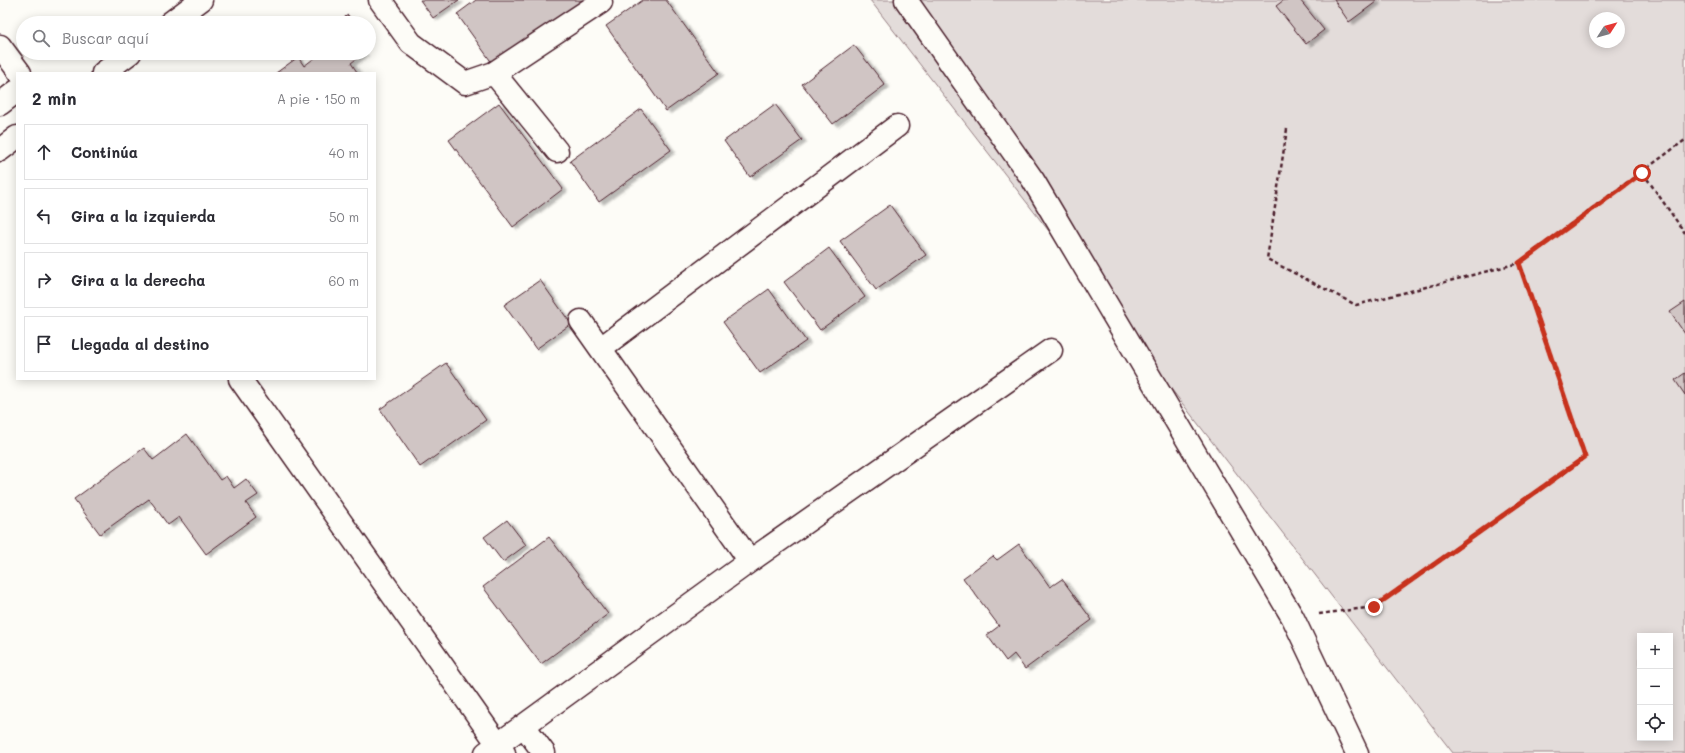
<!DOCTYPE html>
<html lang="es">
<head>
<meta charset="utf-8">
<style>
	body { margin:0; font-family:Mali,sans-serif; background:#f7f7f7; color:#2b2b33 }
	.controls { position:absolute; right:12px; bottom:12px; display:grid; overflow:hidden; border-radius:0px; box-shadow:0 2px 10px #0003 }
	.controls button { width:36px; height:36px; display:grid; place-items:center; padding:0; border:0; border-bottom:1px solid #e1e1e2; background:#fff; color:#2b2b33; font:20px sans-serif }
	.compass { position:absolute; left:1589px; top:12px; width:36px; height:36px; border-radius:50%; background:#fff; box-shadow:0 2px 10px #0003; rotate:54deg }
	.stop { position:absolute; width:12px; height:12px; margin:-9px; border:3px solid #c8321e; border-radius:50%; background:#fff }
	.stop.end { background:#c8321e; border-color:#fff; box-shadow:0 1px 4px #0008 }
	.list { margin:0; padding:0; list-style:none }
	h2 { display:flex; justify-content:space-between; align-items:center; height:52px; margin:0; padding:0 16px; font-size:17px }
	h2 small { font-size:13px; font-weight:400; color:#7c7c81 }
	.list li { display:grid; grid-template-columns:26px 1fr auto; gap:12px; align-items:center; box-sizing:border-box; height:56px; margin:0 8px 8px; padding:0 8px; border:1px solid #e1e1e2; border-radius:0px }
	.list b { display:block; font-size:15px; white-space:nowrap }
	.list em { font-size:13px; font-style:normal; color:#7c7c81 }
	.icon { flex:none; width:22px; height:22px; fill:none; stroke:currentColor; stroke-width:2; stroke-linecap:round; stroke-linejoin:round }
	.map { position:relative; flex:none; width:1685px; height:753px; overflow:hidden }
	.search { position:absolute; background:#fff; box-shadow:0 2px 10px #0003; left:16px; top:16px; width:360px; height:44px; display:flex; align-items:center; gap:10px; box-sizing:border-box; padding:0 14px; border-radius:22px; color:#7c7c81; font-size:15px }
	.panel { position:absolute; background:#fff; box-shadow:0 2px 10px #0003; left:16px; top:72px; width:360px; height:308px; border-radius:0px }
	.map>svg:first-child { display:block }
	.green { fill:#e3dcda; stroke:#967e82; fill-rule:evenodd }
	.building { fill:#d0c5c4; stroke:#4a1f2b; filter:url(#shadow) }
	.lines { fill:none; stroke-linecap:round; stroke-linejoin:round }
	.street-casing { stroke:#4a1f2b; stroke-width:25 }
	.path { stroke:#4a1f2b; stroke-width:2.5; stroke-dasharray:4 3; stroke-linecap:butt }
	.street { stroke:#fdfcf7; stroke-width:22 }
	.route { stroke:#c8321e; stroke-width:5 }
</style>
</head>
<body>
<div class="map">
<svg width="1685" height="753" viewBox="0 0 1685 753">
	<defs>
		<filter id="shadow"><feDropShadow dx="4.5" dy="2.5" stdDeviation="1" flood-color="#0004"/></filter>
	</defs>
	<rect width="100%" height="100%" fill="#fdfcf7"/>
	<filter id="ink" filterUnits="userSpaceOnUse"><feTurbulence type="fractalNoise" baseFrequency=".025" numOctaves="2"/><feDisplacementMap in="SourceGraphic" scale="8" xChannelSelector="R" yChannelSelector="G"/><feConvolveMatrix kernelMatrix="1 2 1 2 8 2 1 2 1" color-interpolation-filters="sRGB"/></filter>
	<g filter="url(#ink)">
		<path class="green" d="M870,0h815v753h-232zM1595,18h24v24h-24zM1640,636h30v102h-30z"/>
		<path class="building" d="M420,0h39l-26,18z
			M476,0h112l-93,67 -38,-53z
			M643,0h23l53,73 -53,38 -60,-85z
			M1284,0h16l24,30 -18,14 -30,-38z
			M1334,0h41l1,2 -27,20z
			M348,15l6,8h-18z
			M854,45l31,40 -52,39 -31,-40z
			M321,53h43l-13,10 6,9 -1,1h-80l22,-16 6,9z
			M499,103l64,86 -50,38 -64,-87z
			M775,104l27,36 -52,37 -26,-36z
			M641,109l30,41 -72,52 -29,-41z
			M890,205l36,50 -50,35 -36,-49z
			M829,248l36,49 -45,33 -36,-48z
			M540,280l31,44 -35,25 -32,-44z
			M769,289l37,52 -46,32 -37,-51z
			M1685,302v32l-15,-22z
			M446,363l40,57 -66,47 -40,-58z
			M1685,373v22l-10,-15z
			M187,434l33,46 6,-4 8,12 12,-9 12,16 -12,8 10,14 -50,37 -27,-37 -11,8 -19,-26 -49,35 -26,-35 70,-51 9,12z
			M507,520l19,25 -23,17 -19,-25z
			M549,537l59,77 -67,50 -58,-77z
			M1019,544l31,43 12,-8 30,41 -67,49 -11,-15 -8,7 -19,-26 12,-9 -36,-48 30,-22 4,4z"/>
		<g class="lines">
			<defs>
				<path id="street" d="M380,0l31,43 54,40 29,-10 107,-71
					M906,0l127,180 260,438 64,135
					M170,23l31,-23
					M0,46l20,27
					M103,73l27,-20
					M494,73l63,78
					M0,104l17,-13
					M0,150l17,-13
					M581,321l169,240
					M601,348l296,-222
					M240,379l264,374
					M524,726l20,27
					M486,753l264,-192 301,-211"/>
			</defs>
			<use href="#street" class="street-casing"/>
			<path class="path" d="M1287,129l-20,130 89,46 163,-42
				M1643,173l42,60
				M1319,614l55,-7 211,-150 -66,-194 166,-123"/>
			<use href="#street" class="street"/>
		</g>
	</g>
	<g class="lines" filter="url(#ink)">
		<path class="route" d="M1374,607l211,-150 -66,-194 123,-90"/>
	</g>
</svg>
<div class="controls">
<button>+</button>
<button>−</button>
<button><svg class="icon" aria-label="locate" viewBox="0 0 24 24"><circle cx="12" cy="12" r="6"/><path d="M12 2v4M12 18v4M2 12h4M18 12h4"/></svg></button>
</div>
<svg class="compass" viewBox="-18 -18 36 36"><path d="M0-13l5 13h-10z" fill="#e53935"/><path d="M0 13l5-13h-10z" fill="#7c7c81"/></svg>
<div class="stop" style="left:1642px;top:173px"></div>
<div class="stop end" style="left:1374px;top:607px"></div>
<div class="search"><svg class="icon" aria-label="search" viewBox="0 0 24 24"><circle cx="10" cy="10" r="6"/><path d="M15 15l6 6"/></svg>Buscar aquí</div>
<section class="panel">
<h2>2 min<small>A pie · 150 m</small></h2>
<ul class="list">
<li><svg class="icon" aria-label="ahead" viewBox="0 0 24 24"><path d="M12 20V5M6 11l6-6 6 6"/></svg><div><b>Continúa</b></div><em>40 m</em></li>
<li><svg class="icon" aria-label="left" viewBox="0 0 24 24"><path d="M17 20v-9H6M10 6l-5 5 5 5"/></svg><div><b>Gira a la izquierda</b></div><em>50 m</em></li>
<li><svg class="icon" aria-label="right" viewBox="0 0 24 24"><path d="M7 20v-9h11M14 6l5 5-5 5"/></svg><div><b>Gira a la derecha</b></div><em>60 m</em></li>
<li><svg class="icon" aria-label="arrive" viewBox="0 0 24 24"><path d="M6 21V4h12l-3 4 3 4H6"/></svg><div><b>Llegada al destino</b></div></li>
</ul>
</section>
</div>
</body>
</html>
